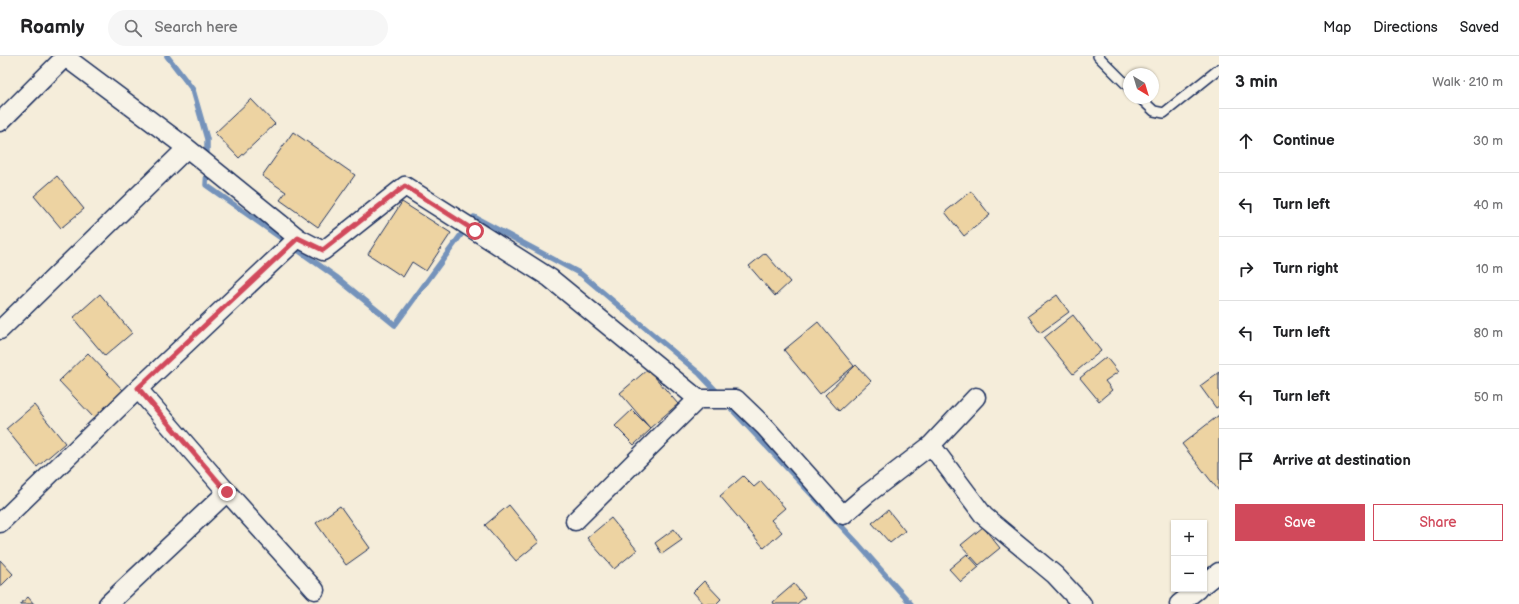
<!DOCTYPE html>
<html lang="en">
<head>
<meta charset="utf-8">
<style>
	body { margin:0; font-family:"Balsamiq Sans",sans-serif; background:#f6f6f6; color:#202124 }
	.controls { position:absolute; right:12px; bottom:12px; display:grid; overflow:hidden; border-radius:0px; box-shadow:0 1px 3px #0004 }
	.controls button { width:36px; height:36px; display:grid; place-items:center; padding:0; border:0; border-bottom:1px solid #e0e0e0; background:#fff; color:#202124; font:20px sans-serif }
	.compass { position:absolute; left:1123px; top:12px; width:36px; height:36px; border-radius:50%; background:#fff; box-shadow:0 1px 3px #0004; rotate:142deg }
	.stop { position:absolute; width:12px; height:12px; margin:-9px; border:3px solid #d1495b; border-radius:50%; background:#fff }
	.stop.end { background:#d1495b; border-color:#fff; box-shadow:0 1px 4px #0008 }
	.list { margin:0; padding:0; list-style:none }
	h2 { display:flex; justify-content:space-between; align-items:center; height:52px; margin:0; padding:0 16px; font-size:17px }
	h2 small { font-size:13px; font-weight:400; color:#757577 }
	.list li { display:grid; grid-template-columns:26px 1fr auto; gap:12px; align-items:center; box-sizing:border-box; height:64px; padding:0 16px; border-top:1px solid #e0e0e0 }
	.list b { display:block; font-size:15px; white-space:nowrap }
	.list em { font-size:13px; font-style:normal; color:#757577 }
	.actions { display:flex; gap:8px; padding:12px 16px }
	.actions a { flex:1; padding:9px 0; border:1px solid #d1495b; border-radius:0px; text-align:center; font-size:14px; color:#d1495b }
	.actions .main { background:#d1495b; color:#fff }
	.icon { flex:none; width:22px; height:22px; fill:none; stroke:currentColor; stroke-width:2; stroke-linecap:round; stroke-linejoin:round }
	.map { position:relative; flex:none; width:1219px; height:548px; overflow:hidden }
	header { display:flex; align-items:center; gap:24px; box-sizing:border-box; height:56px; padding:0 20px; background:#fff; border-bottom:1px solid #e0e0e0 }
	header strong { font-size:19px }
	nav { display:flex; gap:22px; margin-inline-start:auto; font-size:14px }
	.search { width:280px; height:36px; background:#f6f6f6; display:flex; align-items:center; gap:10px; box-sizing:border-box; padding:0 14px; border-radius:22px; color:#757577; font-size:15px }
	main { display:flex }
	aside { flex:1; background:#fff }
	.map>svg:first-child { display:block }
	.lines { fill:none; stroke-linecap:round; stroke-linejoin:round }
	.stream { stroke:#7493bb; stroke-width:5.5 }
	.building { fill:#edd3a2; stroke:#1b2f5e }
	.service-casing { stroke:#1b2f5e; stroke-width:12 }
	.minor-casing { stroke:#1b2f5e; stroke-width:21 }
	.service { stroke:#f7f3e8; stroke-width:9 }
	.minor { stroke:#f7f3e8; stroke-width:18 }
	.route { stroke:#d1495b; stroke-width:5 }
</style>
</head>
<body>
<header>
<strong>Roamly</strong>
<div class="search"><svg class="icon" aria-label="search" viewBox="0 0 24 24"><circle cx="10" cy="10" r="6"/><path d="M15 15l6 6"/></svg>Search here</div>
<nav><a>Map</a><a>Directions</a><a>Saved</a></nav>
</header>
<main>
<div class="map">
<svg width="1219" height="548" viewBox="0 0 1219 548">
	<rect width="100%" height="100%" fill="#f5edda"/>
	<filter id="ink" filterUnits="userSpaceOnUse"><feTurbulence type="fractalNoise" baseFrequency=".025" numOctaves="2"/><feDisplacementMap in="SourceGraphic" scale="8" xChannelSelector="R" yChannelSelector="G"/><feConvolveMatrix kernelMatrix="1 2 1 2 8 2 1 2 1" color-interpolation-filters="sRGB"/></filter>
	<g filter="url(#ink)">
		<g class="lines">
			<path class="stream" d="M167,0l26,34 14,49v20
				M207,112l-1,17 130,92 59,48 79,-108 107,57 119,100 19,20
				M727,348l132,141 52,59"/>
		</g>
		<path class="building" d="M251,43l24,25 -36,34 -24,-25z
			M293,76l62,43 -37,52 -38,-27 6,-8 -24,-16z
			M57,120l27,33 -23,19 -27,-32z
			M971,135l19,24 -26,21 -19,-24z
			M402,146l49,31 -25,38 -14,-9 -9,15 -35,-23z
			M765,197l25,29 -15,14 -26,-30z
			M100,238l32,39 -27,23 -32,-38z
			M1057,239l12,17 -29,21 -12,-17z
			M1073,259l28,36 -28,23 -29,-36z
			M818,266l36,44 -34,28 -36,-44z
			M88,297l35,37 -29,28 -35,-37z
			M1106,301l12,15 -13,9 7,9 -13,11 -19,-23z
			M856,309l15,16 -32,30 -14,-16z
			M648,313l30,35 -28,24 -30,-35z
			M1219,316v34l-3,2 -16,-22z
			M34,349l31,38 -28,24 -31,-38z
			M632,354l19,19 -17,16 -19,-19z
			M1219,359v76l-37,-47z
			M743,420l11,11 7,-6 24,27 -14,12 11,12 -18,16 -44,-52z
			M509,449l30,37 -23,19 -31,-36z
			M340,450l30,42 -24,17 -30,-42z
			M888,454l17,21 -15,12 -18,-20z
			M611,462l26,32 -23,19 -27,-31z
			M983,471l17,21 -21,17 -18,-20z
			M674,473l8,11 -20,14 -7,-11z
			M967,498l12,13 -18,15 -12,-13z
			M0,504l13,14 -13,13z
			M704,525l17,18 -5,5h-12l-11,-12z
			M794,528l11,13 -8,7h-23l-1,-2z
			M28,541l6,7h-14z"/>
		<g class="lines">
			<defs>
				<path id="service" d="M1098,0l31,31
					M1140,42l14,13 10,2 55,-44"/>
				<path id="minor" d="M64,0l123,92 111,90 25,13 82,-65 145,92 148,121h38l29,28 78,88 23,-20 65,-50 45,-48
					M0,66l65,-65
					M0,274l187,-182
					M931,389l53,71 71,59 27,29
					M227,436l88,98
					M575,465l123,-122
					M0,467l138,-134 160,-151
					M1204,528l15,-12
					M108,548l119,-112 -89,-103
					M1179,548l19,-15"/>
			</defs>
			<use href="#service" class="service-casing"/>
			<use href="#minor" class="minor-casing"/>
			<use href="#service" class="service"/>
			<use href="#minor" class="minor"/>
		</g>
	</g>
	<g class="lines" filter="url(#ink)">
		<path class="route" d="M227,436l-89,-104 160,-150 25,12 82,-64 70,45"/>
	</g>
</svg>
<div class="controls">
<button>+</button>
<button>−</button>
</div>
<svg class="compass" viewBox="-18 -18 36 36"><path d="M0-13l5 13h-10z" fill="#e53935"/><path d="M0 13l5-13h-10z" fill="#757577"/></svg>
<div class="stop" style="left:475px;top:175px"></div>
<div class="stop end" style="left:227px;top:436px"></div>
</div>
<aside>
<h2>3 min<small>Walk · 210 m</small></h2>
<ul class="list">
<li><svg class="icon" aria-label="ahead" viewBox="0 0 24 24"><path d="M12 20V5M6 11l6-6 6 6"/></svg><div><b>Continue</b></div><em>30 m</em></li>
<li><svg class="icon" aria-label="left" viewBox="0 0 24 24"><path d="M17 20v-9H6M10 6l-5 5 5 5"/></svg><div><b>Turn left</b></div><em>40 m</em></li>
<li><svg class="icon" aria-label="right" viewBox="0 0 24 24"><path d="M7 20v-9h11M14 6l5 5-5 5"/></svg><div><b>Turn right</b></div><em>10 m</em></li>
<li><svg class="icon" aria-label="left" viewBox="0 0 24 24"><path d="M17 20v-9H6M10 6l-5 5 5 5"/></svg><div><b>Turn left</b></div><em>80 m</em></li>
<li><svg class="icon" aria-label="left" viewBox="0 0 24 24"><path d="M17 20v-9H6M10 6l-5 5 5 5"/></svg><div><b>Turn left</b></div><em>50 m</em></li>
<li><svg class="icon" aria-label="arrive" viewBox="0 0 24 24"><path d="M6 21V4h12l-3 4 3 4H6"/></svg><div><b>Arrive at destination</b></div></li>
</ul>
<div class="actions"><a class="main">Save</a><a>Share</a></div>
</aside>
</main>
</body>
</html>
